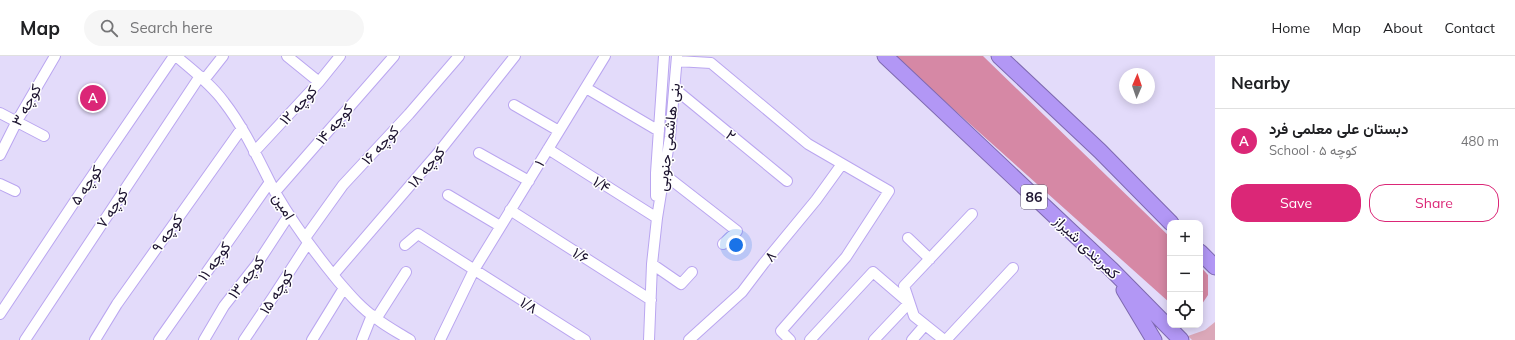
<!DOCTYPE html>
<html lang="en">
<head>
<meta charset="utf-8">
<style>
	body { margin:0; font-family:Mulish,Vazirmatn,sans-serif; background:#f6f6f6; color:#202124 }
	.controls { position:absolute; right:12px; bottom:12px; display:grid; overflow:hidden; border-radius:8px; box-shadow:0 2px 10px #0003 }
	.controls button { width:36px; height:36px; display:grid; place-items:center; padding:0; border:0; border-bottom:1px solid #e0e0e0; background:#fff; color:#202124; font:20px sans-serif }
	.compass { position:absolute; left:1119px; top:12px; width:36px; height:36px; border-radius:50%; background:#fff; box-shadow:0 2px 10px #0003; rotate:2deg }
	.you { position:absolute; left:736px; top:189px; width:14px; height:14px; margin:-10px; border:3px solid #fff; border-radius:50%; background:#1a73e8; box-shadow:0 0 0 6px #1a73e833 }
	.badge { display:grid; place-items:center; width:26px; height:26px; border-radius:50%; background:#db2777; color:#fff; font-size:13px; font-weight:700 }
	.pin { position:absolute; translate:-50% -50%; border:2px solid #fff; box-shadow:0 1px 4px #0006 }
	.list { margin:0; padding:0; list-style:none }
	h2 { display:flex; justify-content:space-between; align-items:center; height:52px; margin:0; padding:0 16px; font-size:17px }
	h2 small { font-size:13px; font-weight:400; color:#757577 }
	.list li { display:grid; grid-template-columns:26px 1fr auto; gap:12px; align-items:center; box-sizing:border-box; height:64px; padding:0 16px; border-top:1px solid #e0e0e0 }
	.list b { display:block; font-size:15px; white-space:nowrap }
	.list p { margin:0; font-size:13px; white-space:nowrap; color:#757577 }
	.list em { font-size:13px; font-style:normal; color:#757577 }
	.actions { display:flex; gap:8px; padding:12px 16px }
	.actions a { flex:1; padding:9px 0; border:1px solid #db2777; border-radius:16px; text-align:center; font-size:14px; color:#db2777 }
	.actions .main { background:#db2777; color:#fff }
	.icon { flex:none; width:22px; height:22px; fill:none; stroke:currentColor; stroke-width:2; stroke-linecap:round; stroke-linejoin:round }
	.map { position:relative; flex:none; width:1215px; height:284px; overflow:hidden }
	header { display:flex; align-items:center; gap:24px; box-sizing:border-box; height:56px; padding:0 20px; background:#fff; border-bottom:1px solid #e0e0e0 }
	header strong { font-size:19px }
	nav { display:flex; gap:22px; margin-inline-start:auto; font-size:14px }
	.search { width:280px; height:36px; background:#f6f6f6; display:flex; align-items:center; gap:10px; box-sizing:border-box; padding:0 14px; border-radius:22px; color:#757577; font-size:15px }
	main { display:flex }
	aside { flex:1; background:#fff }
	.map>svg:first-child { display:block }
	.green { fill:#dba8b9 }
	.forest { fill:#d688a5 }
	.lines { fill:none; stroke-linecap:round; stroke-linejoin:round }
	.minor-casing { stroke:#baa6f0; stroke-width:12 }
	.highway-casing { stroke:#7e69b0; stroke-width:17 }
	.minor { stroke:#fff; stroke-width:10 }
	.highway { stroke:#b297f5; stroke-width:15 }
	.labels { text-anchor:middle; dominant-baseline:central; stroke-width:3; stroke-linejoin:round; paint-order:stroke }
	.shield { fill:#fff; stroke:#605a6d; stroke-width:1 }
	.shield-label { font-size:14px; font-weight:bold; fill:#1c132f }
	.street-label { font-size:15px; fill:#1c132f; stroke:#fff }
</style>
</head>
<body>
<header>
<strong>Map</strong>
<div class="search"><svg class="icon" aria-label="search" viewBox="0 0 24 24"><circle cx="10" cy="10" r="6"/><path d="M15 15l6 6"/></svg>Search here</div>
<nav><a>Home</a><a>Map</a><a>About</a><a>Contact</a></nav>
</header>
<main>
<div class="map">
<svg width="1215" height="284" viewBox="0 0 1215 284">
	<rect width="100%" height="100%" fill="#e3dbfa"/>
	<path class="green" d="M1215,266v18h-23l-4,-4 17,-6z"/>
	<path class="forest" d="M894,0h89l187,181v66z
		M1200,210l8,9v20l-8,12z"/>
	<g class="lines">
		<defs>
			<path id="minor" d="M176,0c16,14 35,28 48,46 21,27 35,59 51,90 18,31 40,61 63,89 12,14 24,28 39,38 10,8 22,14 33,21
				M287,0l32,26
				M677,5l34,2 97,81 81,47 -43,66 -65,74 9,9
				M204,24l19,-24
				M586,32l73,43
				M675,33l112,92
				M514,49l45,26
				M0,57l44,23
				M548,93l109,69
				M254,96l65,-70 21,-26
				M479,97l50,28
				M0,99l17,-34 38,-65
				M665,119l72,56 -14,13
				M0,128l15,7
				M275,136l119,-136
				M448,139l52,31
				M656,140v-23l8,-117
				M510,154l141,90
				M305,182l38,-53 66,-71 50,-58
				M908,182l22,21
				M405,189l13,-11 167,106
				M652,208l29,20 11,-12
				M333,219l105,-122 77,-97
				M0,258l75,-113 99,-145
				M376,263l30,-47
				M25,284l175,-264
				M95,284l22,-36 125,-176
				M159,284l111,-158
				M204,284l20,-34 33,-42 32,-49
				M244,284l29,-43 35,-54
				M312,284l32,-52
				M362,284l10,-25
				M440,284l34,-70 131,-214
				M649,284l3,-76 5,-46 13,-81 7,-81
				M689,284l53,-48 22,-29 52,-63 26,-36
				M810,284l63,-68 36,31 -35,37
				M912,284l13,-15
				M944,284l-30,-24 -10,-30 68,-72
				M946,284l67,-72"/>
			<path id="highway" d="M885,0l227,214 69,70
				M999,0l101,95 71,72
				M1200,196l15,15
				M1124,234l30,50"/>
		</defs>
		<use href="#minor" class="minor-casing"/>
		<use href="#highway" class="highway-casing"/>
		<use href="#minor" class="minor"/>
		<use href="#highway" class="highway"/>
	</g>
	<g class="labels">
		<rect class="shield" x="1021" y="129" width="26" height="24" rx="3"/>
		<g class="shield-label">
			<text x="1034" y="141">86</text>
		</g>
		<g class="street-label">
			<text transform="translate(26 49) rotate(-61)">کوچه ۳</text>
			<text transform="translate(298 49) rotate(-47)">کوچه ۱۲</text>
			<text transform="translate(334 68) rotate(-49)">کوچه ۱۴</text>
			<text transform="translate(731 79) rotate(39)">۲</text>
			<text transform="translate(668 81) rotate(-83)">بنی هاشمی جنوبی</text>
			<text transform="translate(380 89) rotate(-47)">کوچه ۱۶</text>
			<text transform="translate(539 107) rotate(-58)">۱</text>
			<text transform="translate(426 111) rotate(-50)">کوچه ۱۸</text>
			<text transform="translate(602 128) rotate(32)">۱/۴</text>
			<text transform="translate(86 129) rotate(-56)">کوچه ۵</text>
			<text transform="translate(284 150) rotate(59)">امین</text>
			<text transform="translate(112 152) rotate(-56)">کوچه ۷</text>
			<text transform="translate(167 177) rotate(-55)">کوچه ۹</text>
			<text transform="translate(1087 191) rotate(44)">کمربندی شیراز</text>
			<text transform="translate(581 199) rotate(32)">۱/۶</text>
			<text transform="translate(770 200) rotate(-51)">۸</text>
			<text transform="translate(214 205) rotate(-54)">کوچه ۱۱</text>
			<text transform="translate(246 221) rotate(-53)">کوچه ۱۳</text>
			<text transform="translate(276 236) rotate(-57)">کوچه ۱۵</text>
			<text transform="translate(529 249) rotate(32)">۱/۸</text>
		</g>
	</g>
</svg>
<div class="controls">
<button>+</button>
<button>−</button>
<button><svg class="icon" aria-label="locate" viewBox="0 0 24 24"><circle cx="12" cy="12" r="6"/><path d="M12 2v4M12 18v4M2 12h4M18 12h4"/></svg></button>
</div>
<svg class="compass" viewBox="-18 -18 36 36"><path d="M0-13l5 13h-10z" fill="#e53935"/><path d="M0 13l5-13h-10z" fill="#757577"/></svg>
<div class="you"></div>
<div class="pin badge" style="left:93px;top:42px">A</div>
</div>
<aside>
<h2>Nearby<small></small></h2>
<ul class="list">
<li><span class="badge">A</span><div><b>دبستان علی معلمی فرد</b><p>School · کوچه ۵</p></div><em>480 m</em></li>
</ul>
<div class="actions"><a class="main">Save</a><a>Share</a></div>
</aside>
</main>
</body>
</html>
